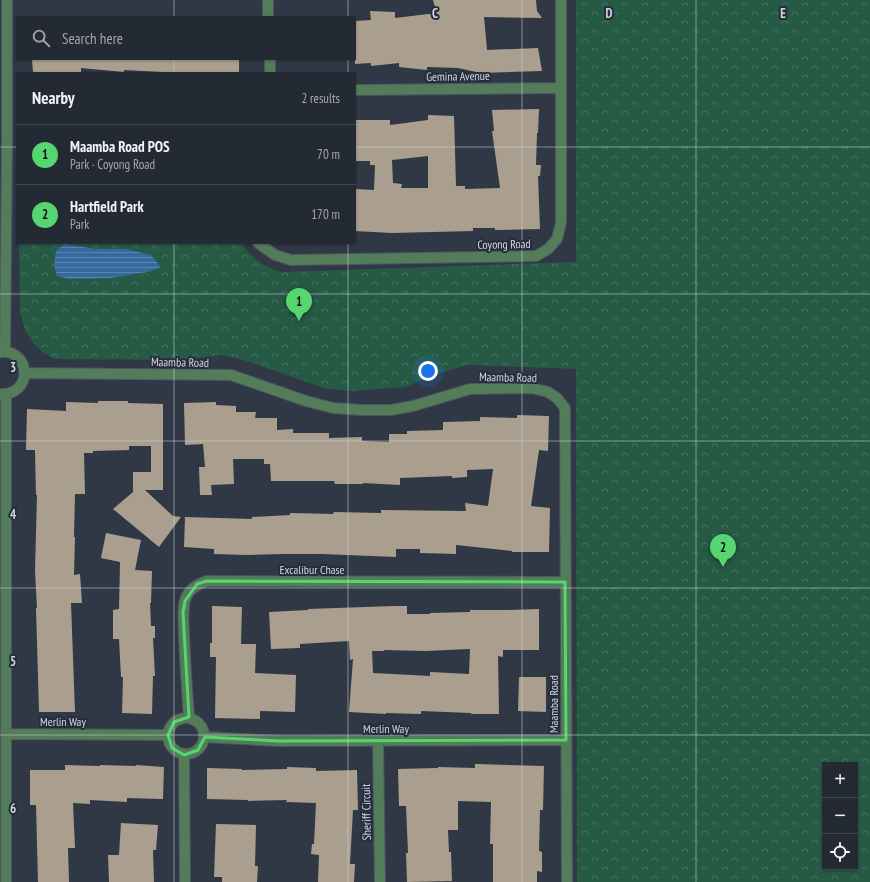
<!DOCTYPE html>
<html lang="en">
<head>
<meta charset="utf-8">
<style>
	body { margin:0; font-family:"PT Sans Narrow",sans-serif; background:#303640; color:#f1f3f6 }
	.controls { position:absolute; right:12px; bottom:12px; display:grid; overflow:hidden; border-radius:0px; box-shadow:0 1px 3px #0004 }
	.controls button { width:36px; height:36px; display:grid; place-items:center; padding:0; border:0; border-bottom:1px solid #41464f; background:#242a34; color:#f1f3f6; font:20px sans-serif }
	.you { position:absolute; left:428px; top:371px; width:14px; height:14px; margin:-10px; border:3px solid #fff; border-radius:50%; background:#1a73e8; box-shadow:0 0 0 6px #1a73e833 }
	.badge { display:grid; place-items:center; width:26px; height:26px; border-radius:50%; background:#57d570; color:#111; font-size:13px; font-weight:700 }
	.pin { position:absolute; translate:-50% -33px; filter:drop-shadow(0 1px 2px #0008) }
	.pin::after { content:''; position:absolute; top:21px; width:14px; height:12px; background:inherit; clip-path:polygon(0 0,100% 0,50% 100%) }
	.list { margin:0; padding:0; list-style:none }
	h2 { display:flex; justify-content:space-between; align-items:center; height:52px; margin:0; padding:0 16px; font-size:17px }
	h2 small { font-size:13px; font-weight:400; color:#a3a7ac }
	.list li { display:grid; grid-template-columns:26px 1fr auto; gap:12px; align-items:center; box-sizing:border-box; height:60px; padding:0 16px; border-top:1px solid #41464f }
	.list b { display:block; font-size:15px; white-space:nowrap }
	.list p { margin:0; font-size:13px; white-space:nowrap; color:#a3a7ac }
	.list em { font-size:13px; font-style:normal; color:#a3a7ac }
	.icon { flex:none; width:22px; height:22px; fill:none; stroke:currentColor; stroke-width:2; stroke-linecap:round; stroke-linejoin:round }
	.map { position:relative; flex:none; width:870px; height:882px; overflow:hidden }
	.search { position:absolute; background:#242a34; box-shadow:0 1px 3px #0004; left:16px; top:16px; width:340px; height:44px; display:flex; align-items:center; gap:10px; box-sizing:border-box; padding:0 14px; border-radius:0px; color:#a3a7ac; font-size:15px }
	.panel { position:absolute; background:#242a34; box-shadow:0 1px 3px #0004; left:16px; top:72px; width:340px; height:172px; border-radius:0px }
	.map>svg:first-child { display:block }
	.park { fill:url(#park-crowns); fill-rule:evenodd }
	.water { fill:url(#water-rules) }
	.building { fill:#aa9f8e; fill-rule:evenodd }
	.lines { fill:none; stroke-linecap:round; stroke-linejoin:round }
	.minor-casing { stroke:#4d5462; stroke-width:12 }
	.minor { stroke:#537d59; stroke-width:10 }
	.marked { fill:none; stroke:#57d570; stroke-width:3; stroke-linejoin:round }
	.grid { fill:none; stroke:#d1d6df; stroke-width:1; stroke-opacity:0.55 }
	.labels { text-anchor:middle; dominant-baseline:central; stroke-width:4; stroke-linejoin:round; paint-order:stroke }
	.street-label { font-size:12px; fill:#d1d6df; stroke:#262e3c }
	.grid-label { font-size:13px; text-anchor:middle; font-weight:bold; fill:#d1d6df; stroke:#262e3c; stroke-width:4; stroke-linejoin:round; paint-order:stroke }
</style>
</head>
<body>
<div class="map">
<svg width="870" height="882" viewBox="0 0 870 882">
	<defs>
		<pattern id="park-crowns" width="20" height="18" patternUnits="userSpaceOnUse"><rect width="20" height="18" fill="#265a44"/><path d="M2 6a3 3 0 1 1 6 0M12 15a3 3 0 1 1 6 0" fill="none" stroke="#44715f"/></pattern>
		<pattern id="water-rules" width="6" height="5" patternUnits="userSpaceOnUse"><rect width="6" height="5" fill="#366a9f"/><path d="M0 2.5h6" fill="none" stroke="#5b85b0"/></pattern>
	</defs>
	<rect width="100%" height="100%" fill="#303846"/>
	<path class="park" d="M576,0h294v882h-293l-1,-513 -109,-4 -36,11 -26,11 -55,4 -26,-3 -77,-27 -26,-6 -37,5 -129,-1 -11,-6 -10,-9 -9,-14 -5,-18 -1,-69h222c13,17 19,22 40,29l295,-10zM825,765h30v102h-30z"/>
	<path class="water" d="M64,244l31,5h31l25,6 10,12 -9,4 -41,7 -41,1 -13,-3 -3,-11 2,-14z"/>
	<path class="building" d="M433,0h103l1,11 5,7 -58,-1 3,33 51,-2 4,23 -61,2 -23,-5 -31,-1v3l-28,-3v-4l-28,3v-3l-16,1v-43l16,-1 -1,-9 25,1v6l33,-4h9z
		M32,59h207v13l-77,1v-1l-38,-2v2l-43,-4v4h-48z
		M539,109l-1,24h-1l-1,32h5l-1,11h-2l2,53 -45,1v-2h-22v3l-81,2 -37,-2v-42l19,1 1,-25h-5v-4h-15v-41h35v5l38,-5v-5l26,1 2,70h9v3l35,-1 -8,-57h2l-2,-21zM428,156v32h-27l1,-4 -9,-1 -1,-23z
		M98,401h30v2l35,1v86h-18l28,26 8,1 -22,30 -46,-38 20,-17v-20h18v-26h-22v4l-36,1v2h-9l1,41h-10l-1,43h1l-1,38 6,-1 2,29h-11l4,109h-36l-3,-104h1l-2,-37 2,-76h-1l-1,-45h-9l1,-41 39,2v-9l32,1z
		M216,402v3l20,1v6h20l-1,6h22v12l16,-1v4h36v5l33,-1v4l27,1v-8h18v-3l36,-1v-8l37,-1v-4l37,1v-3l32,1 -1,35 -9,-1 -8,56 19,2 -1,44h-37v-1l-56,-6v9l-36,-1v-4h-24v8l-74,-3h-40l-36,1 -32,-1v-5l-30,-2 1,-30 67,2v-2l38,-2v-2l43,1 1,-2 47,1v-3l85,1 -1,-8 23,3 5,-37 -26,1v7l-15,1v-2l-52,2v7l-37,-2v1h-28l-1,-3h-63l-1,-17h-6v-5h-31l1,25 -23,1 1,10h-12l-1,-28h6l-2,-23 -18,1 -1,-42z
		M106,533l35,7 -6,30 17,1 -1,32h-1l1,23h4v12h-2l2,38h-2l-1,38 -30,-1 1,-36h-2l-2,-38h-6v-29l6,-1 1,-47 -19,-4z
		M212,606l30,1 -1,37h15l-1,29 41,2 -1,37 -35,-1v8l-45,-1 1,-61h-6v-14h2z
		M393,606h14v8h23v-1l40,-1v-2h38l31,-1v41h-36v7l-5,-1 1,58h-28v-1l-50,-2v3l-35,-1v1l-37,-2 4,-53 -3,1 -1,-19 -49,3v4l-29,1 -2,-37 39,-2v-1l29,-1zM470,649l-1,25 -39,-2v4l-57,-3 -1,-22h12v-1l42,1z
		M519,677h27v35l-28,-1z
		M475,764l69,2 -1,44h-3l-1,41 3,1v20l-5,-1v11h-44v-38h-3l1,-42 -33,-1v29h-10l1,22h2l1,29 -45,1 -1,-29h2l-2,-47h-7l-1,-37 40,-1v-1l37,1z
		M65,765l35,1v-1l36,1v-1l28,2 -1,32 -36,-1v4l-37,-2v4l-17,-1 2,45h-7l1,34h-31l-2,-77h-6v-35h35z
		M287,767l29,1v3l41,-1 1,40h-5l-3,54h5l-1,18h-36l1,-27 -8,-1 1,-10h2l2,-41 -30,-1 1,-2 -39,1v-1l-41,-1v-31l35,1v1l45,-1z
		M121,823l37,2 -2,25h-3l1,32h-45l-1,-27h11z
		M216,824l40,1 -1,41h3l-1,16h-35v-5h-8z"/>
	<g class="lines">
		<defs>
			<path id="minor" d="M268,0v17
				M270,59v14
				M355,90l206,-2
				M258,243l17,12 16,5 245,-4 12,-7 9,-10 4,-16v-223
				M0,352c32,-3 33,44 0,42
				M5,352l2,-212v-140
				M25,373l206,2 75,26 27,7 30,2h28l22,-4 57,-17 62,-1 16,4 9,6 8,10 2,474
				M6,394v488
				M189,717c-2,-27 -4,-55 -5,-83 0,-11 -2,-23 1,-34 4,-11 11,-15 22,-19l358,1
				M168 736a18 18 0 1 1 36 0a18 18 0 1 1-36 0Z
				M6,734l162,1
				M205,737l74,4 287,-1
				M378,741l2,141
				M184,755l1,127"/>
		</defs>
		<use href="#minor" class="minor-casing"/>
		<use href="#minor" class="minor"/>
	</g>
	<path class="marked" d="M207,581l358,1 1,158 -287,1 -74,-4 -7,13 -14,5 -12,-7 -4,-13 6,-13 15,-5 -6,-105 2,-11 12,-17z"/>
	<path class="grid" d="M174,0v17M348,0v17M522,0v882M696,0v882M174,59v14M348,59v14M0,147h17M355,147h515M174,243v639M348,243v639M0,294h870M0,441h870M0,588h870M0,735h870"/>
	<g class="labels">
		<g class="street-label">
			<text transform="translate(458 76) rotate(-1)">Gemina Avenue</text>
			<text transform="translate(504 244) rotate(-1)">Coyong Road</text>
			<text transform="translate(180 362) rotate(1)">Maamba Road</text>
			<text transform="translate(508 377) rotate(1)">Maamba Road</text>
			<text x="312" y="569">Excalibur Chase</text>
			<text transform="translate(553 704) rotate(-90)">Maamba Road</text>
			<text x="63" y="721">Merlin Way</text>
			<text x="386" y="728">Merlin Way</text>
			<text transform="translate(366 812) rotate(-91)">Sheriff Circuit</text>
		</g>
	</g>
	<g class="grid-label">
		<text x="435" y="18">C</text>
		<text x="609" y="18">D</text>
		<text x="783" y="18">E</text>
		<text x="13" y="372">3</text>
		<text x="13" y="519">4</text>
		<text x="13" y="666">5</text>
		<text x="13" y="813">6</text>
	</g>
</svg>
<div class="controls">
<button>+</button>
<button>−</button>
<button><svg class="icon" aria-label="locate" viewBox="0 0 24 24"><circle cx="12" cy="12" r="6"/><path d="M12 2v4M12 18v4M2 12h4M18 12h4"/></svg></button>
</div>
<div class="you"></div>
<div class="pin badge" style="left:299px;top:321px">1</div>
<div class="pin badge" style="left:723px;top:567px">2</div>
<div class="search"><svg class="icon" aria-label="search" viewBox="0 0 24 24"><circle cx="10" cy="10" r="6"/><path d="M15 15l6 6"/></svg>Search here</div>
<section class="panel">
<h2>Nearby<small>2 results</small></h2>
<ul class="list">
<li><span class="badge">1</span><div><b>Maamba Road POS</b><p>Park · Coyong Road</p></div><em>70 m</em></li>
<li><span class="badge">2</span><div><b>Hartfield Park</b><p>Park</p></div><em>170 m</em></li>
</ul>
</section>
</div>
</body>
</html>
